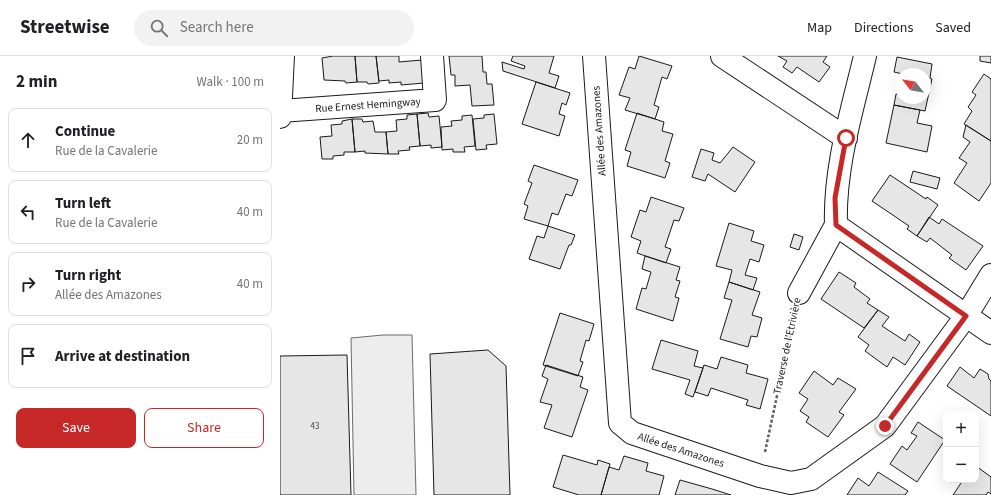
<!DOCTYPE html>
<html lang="en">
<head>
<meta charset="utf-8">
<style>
	body { margin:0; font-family:"Source Sans 3",sans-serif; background:#f2f2f2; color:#202124 }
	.controls { position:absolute; right:12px; bottom:12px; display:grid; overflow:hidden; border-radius:8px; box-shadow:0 4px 16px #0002 }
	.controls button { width:36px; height:36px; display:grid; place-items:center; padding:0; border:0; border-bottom:1px solid #e0e0e0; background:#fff; color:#202124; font:20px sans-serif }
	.compass { position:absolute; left:615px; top:12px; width:36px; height:36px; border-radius:50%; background:#fff; box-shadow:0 4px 16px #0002; rotate:301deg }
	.stop { position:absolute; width:12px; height:12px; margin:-9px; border:3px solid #c62828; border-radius:50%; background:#fff }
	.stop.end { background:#c62828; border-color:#fff; box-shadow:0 1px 4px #0008 }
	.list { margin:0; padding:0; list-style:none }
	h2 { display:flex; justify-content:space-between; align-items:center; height:52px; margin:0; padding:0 16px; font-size:17px }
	h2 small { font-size:13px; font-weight:400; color:#757577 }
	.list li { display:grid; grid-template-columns:26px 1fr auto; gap:12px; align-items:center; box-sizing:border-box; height:64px; margin:0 8px 8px; padding:0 8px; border:1px solid #e0e0e0; border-radius:8px }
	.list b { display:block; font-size:15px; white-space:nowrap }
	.list p { margin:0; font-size:13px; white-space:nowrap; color:#757577 }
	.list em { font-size:13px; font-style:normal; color:#757577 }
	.actions { display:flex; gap:8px; padding:12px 16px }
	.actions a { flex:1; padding:9px 0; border:1px solid #c62828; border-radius:8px; text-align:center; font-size:14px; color:#c62828 }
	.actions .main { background:#c62828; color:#fff }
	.icon { flex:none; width:22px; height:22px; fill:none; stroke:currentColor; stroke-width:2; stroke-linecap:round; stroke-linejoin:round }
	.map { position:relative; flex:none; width:711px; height:439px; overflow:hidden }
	header { display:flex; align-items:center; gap:24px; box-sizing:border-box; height:56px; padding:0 20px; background:#fff; border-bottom:1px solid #e0e0e0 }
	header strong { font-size:19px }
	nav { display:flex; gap:22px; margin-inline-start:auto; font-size:14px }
	.search { width:280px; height:36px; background:#f2f2f2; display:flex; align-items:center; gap:10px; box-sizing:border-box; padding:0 14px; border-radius:22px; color:#757577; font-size:15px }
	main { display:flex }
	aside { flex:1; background:#fff }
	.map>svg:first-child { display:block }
	.parking { fill:#ededed; stroke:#6a6a6a }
	.building { fill:#e6e6e6; stroke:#1a1a1a }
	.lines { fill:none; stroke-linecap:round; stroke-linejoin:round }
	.minor-casing { stroke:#1a1a1a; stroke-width:24 }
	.path { stroke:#5f5f5f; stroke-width:2.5; stroke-dasharray:3 2; stroke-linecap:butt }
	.minor { stroke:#fff; stroke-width:22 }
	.route { stroke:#c62828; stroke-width:5 }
	.labels { text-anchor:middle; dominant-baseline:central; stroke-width:3; stroke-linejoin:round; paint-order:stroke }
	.number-label { font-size:9px; fill:#4d4d4d }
	.street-label { font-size:11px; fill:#1a1a1a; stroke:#fff }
</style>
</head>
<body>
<header>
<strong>Streetwise</strong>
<div class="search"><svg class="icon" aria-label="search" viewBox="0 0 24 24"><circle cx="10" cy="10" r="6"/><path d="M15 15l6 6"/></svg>Search here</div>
<nav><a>Map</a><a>Directions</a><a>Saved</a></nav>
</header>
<main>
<aside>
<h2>2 min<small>Walk · 100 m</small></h2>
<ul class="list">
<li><svg class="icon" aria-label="ahead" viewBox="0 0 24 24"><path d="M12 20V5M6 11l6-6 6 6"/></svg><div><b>Continue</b><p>Rue de la Cavalerie</p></div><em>20 m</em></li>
<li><svg class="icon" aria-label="left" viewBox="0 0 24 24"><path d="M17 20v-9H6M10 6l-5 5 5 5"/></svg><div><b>Turn left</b><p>Rue de la Cavalerie</p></div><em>40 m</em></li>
<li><svg class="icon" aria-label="right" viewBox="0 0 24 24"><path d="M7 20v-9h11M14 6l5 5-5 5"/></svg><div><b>Turn right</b><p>Allée des Amazones</p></div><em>40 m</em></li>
<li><svg class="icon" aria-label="arrive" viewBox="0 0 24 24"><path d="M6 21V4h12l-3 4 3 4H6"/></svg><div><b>Arrive at destination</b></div></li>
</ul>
<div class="actions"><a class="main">Save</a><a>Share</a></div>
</aside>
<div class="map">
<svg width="711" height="439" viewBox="0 0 711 439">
	<rect width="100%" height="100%" fill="#fff"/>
	<path class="parking" d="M103,279h29l4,160h-62l-3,-157z"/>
	<path class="building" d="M53,0h22l2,26 -11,1 -1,-2 -21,-1 -2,-22z
		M75,0h21l3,27 -11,1 -1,-2h-10z
		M96,0h23v6l23,-2 2,23 -23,2v-3l-12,1v-3l-10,1z
		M169,0h33l1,16h3l1,12h5l2,21 -22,1 -2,-21 -15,1v-11h-4z
		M233,0h41l-5,17 10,3 -4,12 -52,-17 -1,-9 22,7 1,-3 -14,-5z
		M359,0l33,10 -5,13 -5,-2 -8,28 5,2 -4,12 -30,-9 5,-12 -11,-3 10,-28 6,2z
		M498,0h49l-4,6 7,5 -11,15 -22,-15 -5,6 -9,-6 4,-6z
		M700,0h11v7l-11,-2z
		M617,1l35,7 -2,14 2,1 -7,32 -31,-6 2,-11 3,1 2,-9v12h24v-24h-22l-9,-2z
		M704,18l7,5v62l-27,-17 8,-13 -4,-4 8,-12 -4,-3z
		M256,26l34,11 -4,12 -4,-2 -3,11 6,2 -6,20 -37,-12z
		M614,49l26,5 -3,13 15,3 -5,26 -41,-9z
		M148,57l1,4 10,-1 3,31 -11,1v-3l-11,1 -3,-32z
		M357,57l27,9 -2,9 11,3 -8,27 5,2 -5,15 -38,-12 4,-14 -6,-2z
		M137,58l3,32 -11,1 1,3 -12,1 1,3h-11l-2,-22 11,-1 -1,-11 11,-1v-4z
		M214,58l3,30 -11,1 1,4 -11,1 -3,-31 11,-1v-3z
		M192,59l3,31 -11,1 1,5h-12v-3l-11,1 -1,-23 11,-1 -1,-5 11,-1v-4z
		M72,63h10l1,3 10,-1 2,11h11l2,22 -23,-1v-2l-10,1z
		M72,63l3,33h-11v3l-11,1v3h-11l-2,-22 12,-1 -1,-11 11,-1v-3z
		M686,69l25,16v42l-12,18 -25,-18 13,-20 -8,-5 11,-16 -7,-5z
		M453,91l22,15 -20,30 -27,-18 -3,7 -13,-4 9,-28 13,4 -2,7 8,3z
		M254,109l44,15 -6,16 -6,-2 -8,21 -6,-2 -4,13 -24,-7 4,-13 -4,-2 8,-21 -4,-2z
		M633,115l27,7 -3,11 -27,-7z
		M610,119l36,24 1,-2 11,8 -21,31 -10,-7 2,-3 -37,-25z
		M371,141l33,11 -5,13 -5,-1 -9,27 6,2 -5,14 -29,-10 4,-12 -10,-4 9,-27 6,2z
		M649,161l10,7 3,-5 41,27 -17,24 -17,-12 3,-3 -22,-17 -3,4 -10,-6z
		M449,167l25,8 -3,10 13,4 -5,17 -9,-3 -5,16 12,3 -4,12 -24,-8 3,-12 -16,-4z
		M268,170l27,9 -4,10h-2l-9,24 -31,-10 8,-23 7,2z
		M514,178l9,3 -4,13 -9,-3z
		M365,200l35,11 -4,13 4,1 -5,16 4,1 -6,23 -37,-12 6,-21 4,1 5,-17 -9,-3z
		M559,216l17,11 -2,4 16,12 -3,4 11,7 -14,18 -43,-29z
		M449,226l31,10 -8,23 10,3 -5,19 -6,-1 -3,11 -28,-8 12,-39 -8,-2z
		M598,254l11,7 -7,9 23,15 4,-7 11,8 -15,23 -12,-8 -6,10 -22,-16 4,-6 -11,-8z
		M280,257l34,11 -5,17 -3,-1 -6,21 3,1 -5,14 -35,-11z
		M381,284l37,11 -4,15 9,2 -10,29 -8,-3 5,-14 -38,-11z
		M208,294l18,16 4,129h-76l-4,-141z
		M67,299l4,140h-71v-139z
		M441,301l27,8 -2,8 22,6 -8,30 -14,-4 2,-5 -37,-12 -3,8 -13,-4 9,-27 13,4z
		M266,309l37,12 -3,10 8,3 -16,47 -28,-9 8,-23 -12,-3 8,-23 -6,-3z
		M680,311l14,11 6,-9 8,5 1,5 2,2v35l-44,-30z
		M534,315l19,14 5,-7 18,11 -17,23 5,3 -16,22 -22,-15 3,-5 -9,-6 8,-12 -9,-6z
		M638,366l27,18 -28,42 -27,-18 12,-18 5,4 10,-14 -6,-3z
		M283,399l34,10 1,-5 12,4 -9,31h-22l-26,-8z
		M344,400l24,7 -2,8 18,5 -5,19h-58l8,-28 10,3z
		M696,410l15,11v17l-3,-2 -2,3h-33l10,-15h13z
		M598,416l30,19 -3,4h-58l11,-17 11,8z
		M400,424l32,9 19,6h-56z"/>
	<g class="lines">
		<defs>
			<path id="minor" d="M314,0l26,367 12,10 128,43 31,7 20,-4 74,-53 81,-110 25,-41
				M442,0l124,82
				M585,0c-13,55 -31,112 -29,169l155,108
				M0,55l155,-11 -3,-44
				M0,61l3,-61
				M519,237l37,-68"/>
		</defs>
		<use href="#minor" class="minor-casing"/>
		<path class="path" d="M485,396l29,-136"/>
		<use href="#minor" class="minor"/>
	</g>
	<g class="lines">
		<path class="route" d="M566,82l-11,60 1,27 130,91 -81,110"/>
	</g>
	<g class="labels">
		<g class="number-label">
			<text x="35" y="370">43</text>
		</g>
		<g class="street-label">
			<text transform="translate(88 49) rotate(-4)">Rue Ernest Hemingway</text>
			<text transform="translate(319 75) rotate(-94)">Allée des Amazones</text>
			<text transform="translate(507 290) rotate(-78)">Traverse de l'Etrivière</text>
			<text transform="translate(401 394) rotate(18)">Allée des Amazones</text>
		</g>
	</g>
</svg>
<div class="controls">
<button>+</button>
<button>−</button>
</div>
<svg class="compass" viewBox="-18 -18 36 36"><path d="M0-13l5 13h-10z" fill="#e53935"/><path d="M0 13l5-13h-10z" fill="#757577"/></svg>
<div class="stop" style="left:566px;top:82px"></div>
<div class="stop end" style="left:605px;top:370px"></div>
</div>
</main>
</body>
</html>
